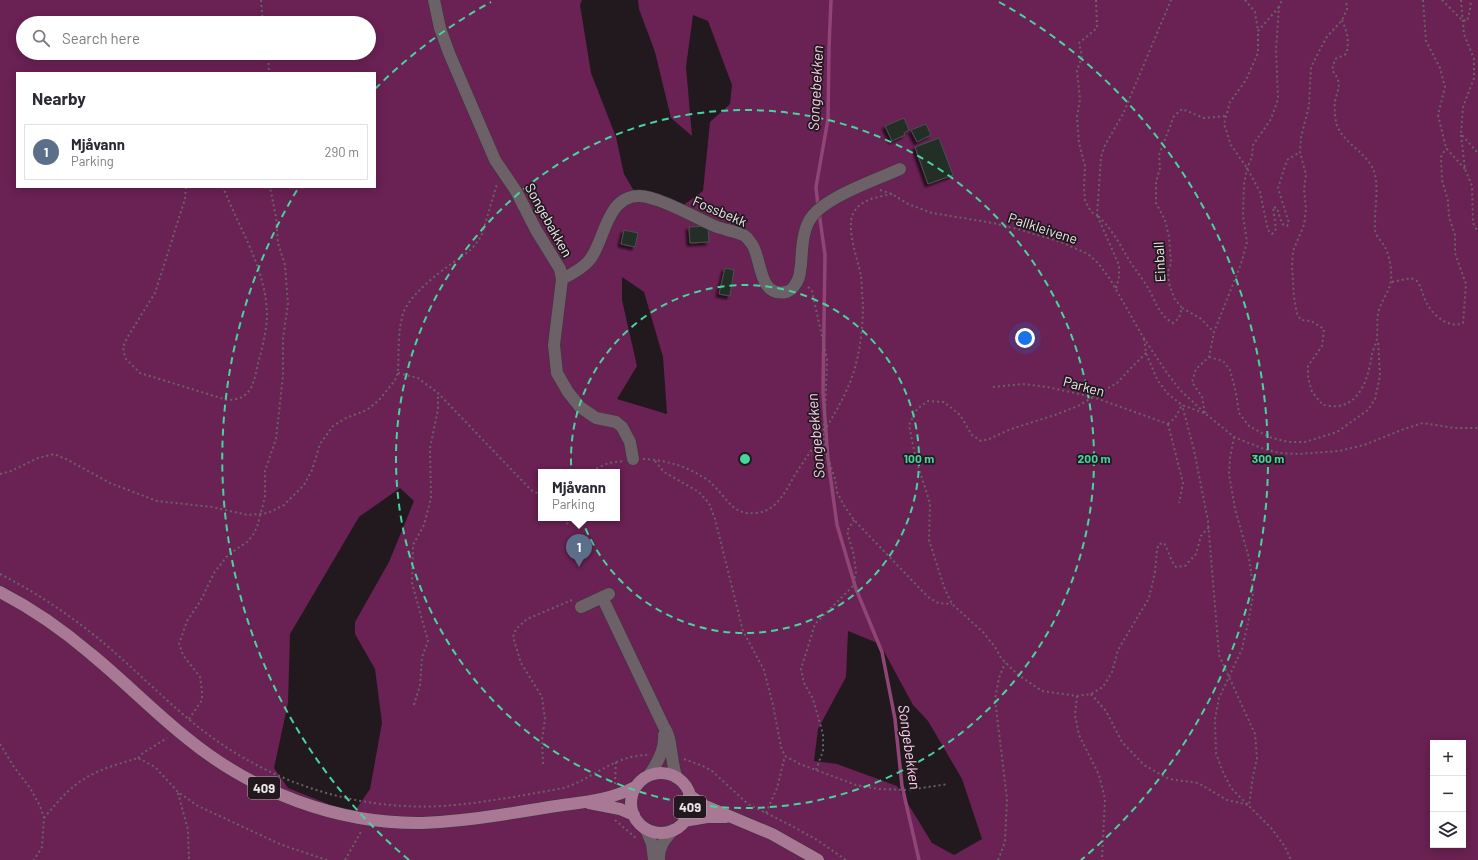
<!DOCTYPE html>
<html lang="en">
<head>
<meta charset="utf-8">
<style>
	body { margin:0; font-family:Barlow,sans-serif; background:#f7f7f7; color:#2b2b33 }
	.controls { position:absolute; right:12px; bottom:12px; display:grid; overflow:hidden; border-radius:0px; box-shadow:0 2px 10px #0003 }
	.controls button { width:36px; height:36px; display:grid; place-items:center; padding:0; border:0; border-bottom:1px solid #e1e1e2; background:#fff; color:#2b2b33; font:20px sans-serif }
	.you { position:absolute; left:1025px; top:338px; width:14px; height:14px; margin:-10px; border:3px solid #fff; border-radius:50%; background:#1a73e8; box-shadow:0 0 0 6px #1a73e833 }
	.badge { display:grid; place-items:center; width:26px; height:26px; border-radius:50%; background:#0f766e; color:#fff; font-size:13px; font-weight:700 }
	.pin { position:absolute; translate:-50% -33px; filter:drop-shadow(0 1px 2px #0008) }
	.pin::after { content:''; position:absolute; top:21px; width:14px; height:12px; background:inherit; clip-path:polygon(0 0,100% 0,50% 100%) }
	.popup { position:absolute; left:538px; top:469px; width:82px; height:52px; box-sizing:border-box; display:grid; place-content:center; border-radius:0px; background:#fff; filter:drop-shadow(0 1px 3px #0005); font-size:13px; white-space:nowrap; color:#7c7c81 }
	.popup b { font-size:15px; color:#2b2b33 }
	.popup::after { content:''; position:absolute; left:50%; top:100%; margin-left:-8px; border:8px solid transparent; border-top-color:#fff }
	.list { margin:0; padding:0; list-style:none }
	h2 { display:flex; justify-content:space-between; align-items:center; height:52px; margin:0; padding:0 16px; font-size:17px }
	h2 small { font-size:13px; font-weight:400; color:#7c7c81 }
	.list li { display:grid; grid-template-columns:26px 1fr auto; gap:12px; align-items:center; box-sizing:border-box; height:56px; margin:0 8px 8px; padding:0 8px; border:1px solid #e1e1e2; border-radius:0px }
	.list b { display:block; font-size:15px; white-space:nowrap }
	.list p { margin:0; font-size:13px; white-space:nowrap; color:#7c7c81 }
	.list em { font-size:13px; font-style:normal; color:#7c7c81 }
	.icon { flex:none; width:22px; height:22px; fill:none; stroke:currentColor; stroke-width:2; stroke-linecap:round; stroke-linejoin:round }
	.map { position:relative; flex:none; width:1478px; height:860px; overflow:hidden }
	.search { position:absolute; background:#fff; box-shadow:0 2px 10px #0003; left:16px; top:16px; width:360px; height:44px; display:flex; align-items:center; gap:10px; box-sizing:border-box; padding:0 14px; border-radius:22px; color:#7c7c81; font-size:15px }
	.panel { position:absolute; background:#fff; box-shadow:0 2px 10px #0003; left:16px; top:72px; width:360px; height:116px; border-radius:0px }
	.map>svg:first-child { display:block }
	.forest { fill:#6a2153; fill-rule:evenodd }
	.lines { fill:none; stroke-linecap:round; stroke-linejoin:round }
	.stream { stroke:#914577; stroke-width:3.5 }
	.building { fill:#242d28; stroke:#47524c; filter:url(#shadow) }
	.minor-casing { stroke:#3c363a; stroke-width:13 }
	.major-casing { stroke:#3c363a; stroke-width:13 }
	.path { stroke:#696266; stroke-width:2; stroke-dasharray:2 3; stroke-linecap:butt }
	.minor { stroke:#6b6167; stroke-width:12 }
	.major { stroke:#a87895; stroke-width:12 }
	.ring { fill:none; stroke:#47d49d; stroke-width:2; stroke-dasharray:7 5 }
	.labels { text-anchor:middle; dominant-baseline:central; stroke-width:3.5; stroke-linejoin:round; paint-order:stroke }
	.shield { fill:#21191e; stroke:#afa8ac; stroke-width:1 }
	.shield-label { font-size:13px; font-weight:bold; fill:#ece6e9 }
	.street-label { font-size:14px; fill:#ece6e9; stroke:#21191e }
	.water-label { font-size:15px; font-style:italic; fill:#facee8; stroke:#21191e }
	.centre { fill:#47d49d; stroke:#21191e; stroke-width:2 }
	.ring-label { font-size:12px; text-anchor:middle; font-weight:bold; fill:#47d49d; stroke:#21191e; stroke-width:3.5; stroke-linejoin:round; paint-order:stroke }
</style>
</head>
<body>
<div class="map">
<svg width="1478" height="860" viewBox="0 0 1478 860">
	<defs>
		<filter id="shadow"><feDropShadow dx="-3" dy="3" stdDeviation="1" flood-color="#0009"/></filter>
	</defs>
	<rect width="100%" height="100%" fill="#21191e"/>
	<path class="forest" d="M0,0h582l-2,5 11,68 25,64 8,37 13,22 45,10 21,-15 7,-69 20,-18 2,-19 -24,-64 -15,-6 -7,52 6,69 -21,-18 -16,-66 -16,-43 -1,-9h840v860h-1478zM23,23h346v30h-346zM17,73h358v114h-358zM622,277l22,15 19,65 4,57 -50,-15 20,-33 -15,-66zM541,472h76v46h-76zM400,488l14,13 -25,61 -34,60v12l20,35 7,54 -12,66 -17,25 -65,-26 -14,-20 14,-65 2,-69 69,-117zM848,631l32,13 33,61 15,16 34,58 20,60 -28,16 -22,-12 -35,-57 -60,-22 -23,-3 4,-32 28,-52zM1433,743h30v102h-30z"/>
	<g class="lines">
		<path class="stream" d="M818,206l-2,-19 12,-68 1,-71 2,-48
			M819,212l6,43 -2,137 5,67 9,66 19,64 26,63 13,67 7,67 17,74"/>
	</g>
	<path class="building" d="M904,118l5,12 -5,3 1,2 -13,6 -7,-15z
		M926,124l5,11 -14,7 -6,-12z
		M939,138l14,37 -25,9 -13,-37z
		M708,226l1,16 -19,1 -1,-16z
		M624,230l14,3 -3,14 -14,-3z
		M725,268l9,2 -4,26 -11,-2z"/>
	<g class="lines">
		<defs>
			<path id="minor" d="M434,0l6,28 9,25 46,107 21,31 20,39 24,39 2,10 -8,66 3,28 11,19 12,15 16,11 20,4 6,5 8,15 3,17
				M562,279c10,-5 23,-12 29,-21 14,-20 16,-61 47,-62 18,-1 60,23 79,31 8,3 18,4 26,8 3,1 6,5 8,8 11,12 6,55 35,49 6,-1 11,-9 13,-15 1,-3 1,-8 2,-12 1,-14 1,-31 8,-44 12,-23 67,-41 91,-52
				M602,597l62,130c9,12 6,35 13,51
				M581,607l28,-13
				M649,775c8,-11 16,-26 15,-40
				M646,829l6,15 2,16
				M659,860c-1,-13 6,-21 14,-30"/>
			<path id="major" d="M0,592c33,17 63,38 91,62 33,27 63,58 97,85 65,53 149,85 234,84 26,-1 52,-4 78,-8 19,-3 37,-6 56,-9 27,-4 55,-6 79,-19
				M631 803a30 30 0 1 1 60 0a30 30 0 1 1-60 0Z
				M689,795l14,10 69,29 46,26
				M589,803l31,6 14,6
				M684,821l23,-4h19"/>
		</defs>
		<use href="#minor" class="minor-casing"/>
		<use href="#major" class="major-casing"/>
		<path class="path" d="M261,0l2,23
			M1096,0l1,28 -18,15 3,13 -5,15 3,28 -3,18 2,26 6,23 -1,21 1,13 6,12 6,3 4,-58 4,-12 18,-31 48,-114
			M1245,0l10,12 3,19
			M1423,0l3,41 14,27 5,19 -7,28 8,33 19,21
			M1442,0l20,20 5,1 3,-11 1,-10
			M1461,0l3,34 10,25v19l-11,29 -2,27 17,19
			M1279,7l-21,24v22l-12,27 -16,22 -6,22 7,21 16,23 13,24 8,38 4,4 4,-5 -3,-22 4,1 5,16 5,2 2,-3 -11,-35 9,-28 13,-8
			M1342,20c5,12 8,22 4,34l-11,5 -3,11c10,13 7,16 3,31 -1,5 0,15 1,21 4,19 30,30 37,47 7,14 1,43 2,60 0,7 7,12 10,18 3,6 6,17 6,24 2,18 -7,23 -12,39 -3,10 -1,18 -2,27 0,6 -4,12 -5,17 -3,20 -10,49 -34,52 -5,1 -11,-1 -15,-1l-11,-13 -4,-14v-12l14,-20 2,-17 -13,-8 -10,-1 -4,-6 -3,-17 -2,-31 1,-15 11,-26 2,-16 -2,-19 2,-15 -6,-23 1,-15 8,-31 2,-39 15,-29 16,-18 5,-11 -1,-9
			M268,53l1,20
			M1461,135l4,34 7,17 1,37 5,9
			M186,187l-1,12 -30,94 -28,45 -4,9 1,6 2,6 14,14 87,27c22,0 26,-13 30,-32 4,-17 10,-36 10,-54 -1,-45 -28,-86 -44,-127
			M880,190l12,4 16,10 24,9 61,10 28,7 40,12 27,12 10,9 12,16 33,58 24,36 13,17 26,24
			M1392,282l19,-4 6,3c5,7 6,16 10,23 7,12 22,25 36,19l3,-39 -11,-31v-18l-6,-18 -1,-16 -6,-21 -1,-23 5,-9
			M808,287l4,4 15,68 -2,58 -2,16 2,16 10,30 2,13 6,12 11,16 74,77 10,6 14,1
			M1116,288l3,-11v-12l-22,-50c15,13 24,32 34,48 5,8 11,15 16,23 8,13 11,29 26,37l6,-5 3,-10 -8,-10 -5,-15 -1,-11 3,-9 -2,-26 -4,-17 -9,-17v-21l4,-14 -1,-13 15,-39 8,-7 22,9 22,-2
			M1182,308l18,10 14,14
			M1144,339l2,14 8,19 4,9 10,13 14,11 24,9 28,23 30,12 16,4 19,1 40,-3 25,-6 40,-16 19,-6 31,5h24
			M1146,353l-14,14 -15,16 -39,23 -23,9 -44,14 -22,10 -8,2 -9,-6 -12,-20 -16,-13 -16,-1 -11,8 -8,16 7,35 14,43 -1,37 15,47 8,17 31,28 12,15 6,11 16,16 25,17 35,5 14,-2 12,-7 9,-15 6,-22 31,-52 6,-26 2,-23 2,-5 5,-1c5,8 6,17 12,24l9,-1 11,-12 5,-18 8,-9
			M1209,357l14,4 7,9 6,23 3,20 10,13 20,11 19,5h17l32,-10 31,-22 7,-11 5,-23 -2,-36
			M398,373l20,5 20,15 93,97 10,5
			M993,387l30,-3 24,3 46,10 75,27
			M1205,413l-3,-16 -10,-15 4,-13 13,-12 5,-25 27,-68 6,-22 -4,-26 1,-32 3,-16 5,-11 1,-12 18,-26 7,-20 -2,-50 3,-42 3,-7
			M1168,424l15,59 -4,20
			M1168,424l7,-6 7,-13
			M1234,437l-4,21 -1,16 6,35 14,49 3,21 1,17 -5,27 -6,26 -23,49 -4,21 1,34 6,17 9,18 41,41 13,18 6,13
			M643,459c20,1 41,6 58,17 4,2 9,5 12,9 14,13 20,31 43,28 23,-2 31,-26 42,-43 18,-27 37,-53 50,-83 11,-24 15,-57 15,-83 -1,-9 -1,-19 -2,-28 -3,-16 -15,-47 -8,-62 7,-15 25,-17 39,-20
			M655,461l9,11 35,20 10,11 6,16 28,112 21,39 9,35 8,42 4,9 15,8 56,21 22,4 30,1 40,-6
			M587,472l22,-9 14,-2
			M0,474l11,-3 27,-13 16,-4 14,6 42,23 47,18 55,6 36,8 20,-2 16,-8 20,-20 8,-15 8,-26 13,-18 13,-8 21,-8 12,-10 9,-11 7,-9 3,-7c1,-18 -1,-47 7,-64 9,-17 31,-34 46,-45 14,-10 23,-14 31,-30l15,-50
			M565,518l4,9
			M0,574c33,17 64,37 94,61 35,28 67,62 103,91 70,56 157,85 246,80 41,-3 81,-11 121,-18 30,-10 49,-32 83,-33
			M1091,694l15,17 16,31 22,23 25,14 29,4 29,17 22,5 4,-29 4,-18 -2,-24 -36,-79 -11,-134 -14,-71 -12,-45
			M1077,696l-2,19 4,20 20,40 6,24 -3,61
			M414,705l6,-20 2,-28 6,-16 -16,-58 1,-38 11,-20 7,-27 -1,-50 8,-39v-16
			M189,719l13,-19v-9l-2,-14 -17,-22 -4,-11 8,-23 14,-21 13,-27 14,-18 19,-13 6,-7 4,-8 8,-30v-26l11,-32 7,-63v-38l5,-34 -3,-39 -7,-22 -2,-26 -6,-30
			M0,744l14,23 16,21 10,18 4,12 -2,29 -8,13
			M138,758l5,-5 24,-15
			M684,759l19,7 9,5 36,33 44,22 25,14 29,20
			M543,764l-1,-24 3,-21 -3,-22 -21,-34 -8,-26 3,-8 11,-10 45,-19
			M816,770l7,-19v-17l-10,-35 -9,-16 -3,-14 14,-45 38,-38 3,-14 -2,-16 -7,-25 7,-11
			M615,784l1,-23
			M178,793l10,37 1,30
			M766,813l11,-25 8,-32
			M44,818c11,-13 22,-27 37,-37 17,-12 38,-17 57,-23l17,9 23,25 20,14 84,39 45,15
			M615,820l22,19
			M345,860l17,-30
			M998,860l7,-18 2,-43 -12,-100 4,-21 6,-15"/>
		<use href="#minor" class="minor"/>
		<use href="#major" class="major"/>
	</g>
	<g class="ring">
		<circle cx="745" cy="459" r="174"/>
		<circle cx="745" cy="459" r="349"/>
		<path d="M409 860A523 523 0 0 1 297 190M375 89A523 523 0 0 1 491 2M999 2A523 523 0 0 1 1081 860"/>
	</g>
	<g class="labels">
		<g class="shield">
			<rect x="248" y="777" width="32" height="22" rx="3"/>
			<rect x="674" y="796" width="32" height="22" rx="3"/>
		</g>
		<g class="shield-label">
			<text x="264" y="788">409</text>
			<text x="690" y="807">409</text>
		</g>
		<g class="street-label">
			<text transform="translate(720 211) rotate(23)">Fossbekk</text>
			<text transform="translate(549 220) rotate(61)">Songebakken</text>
			<text transform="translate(1043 228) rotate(18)">Pallkleivene</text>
			<text transform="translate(1159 262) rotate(-93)">Einball</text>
			<text transform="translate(1084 386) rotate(15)">Parken</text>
		</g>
		<g class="water-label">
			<text transform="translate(815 88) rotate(-87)">Songebekken</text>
			<text transform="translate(815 436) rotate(-95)">Songebekken</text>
			<text transform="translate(910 747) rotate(82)">Songebekken</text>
		</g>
	</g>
	<circle cx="745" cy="459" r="6" class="centre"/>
	<g class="ring-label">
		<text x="919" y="463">100 m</text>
		<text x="1094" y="463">200 m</text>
		<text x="1268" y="463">300 m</text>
	</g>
</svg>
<div class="controls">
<button>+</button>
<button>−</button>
<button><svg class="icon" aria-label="layers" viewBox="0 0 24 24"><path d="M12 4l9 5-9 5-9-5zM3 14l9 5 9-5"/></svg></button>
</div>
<div class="you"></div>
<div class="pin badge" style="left:579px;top:567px;background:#5c6f8a">1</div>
<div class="popup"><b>Mjåvann</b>Parking</div>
<div class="search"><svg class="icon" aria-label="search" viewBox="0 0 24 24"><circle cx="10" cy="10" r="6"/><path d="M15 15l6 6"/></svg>Search here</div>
<section class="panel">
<h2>Nearby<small></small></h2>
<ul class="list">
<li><span class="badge" style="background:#5c6f8a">1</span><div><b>Mjåvann</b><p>Parking</p></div><em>290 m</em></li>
</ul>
</section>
</div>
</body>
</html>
